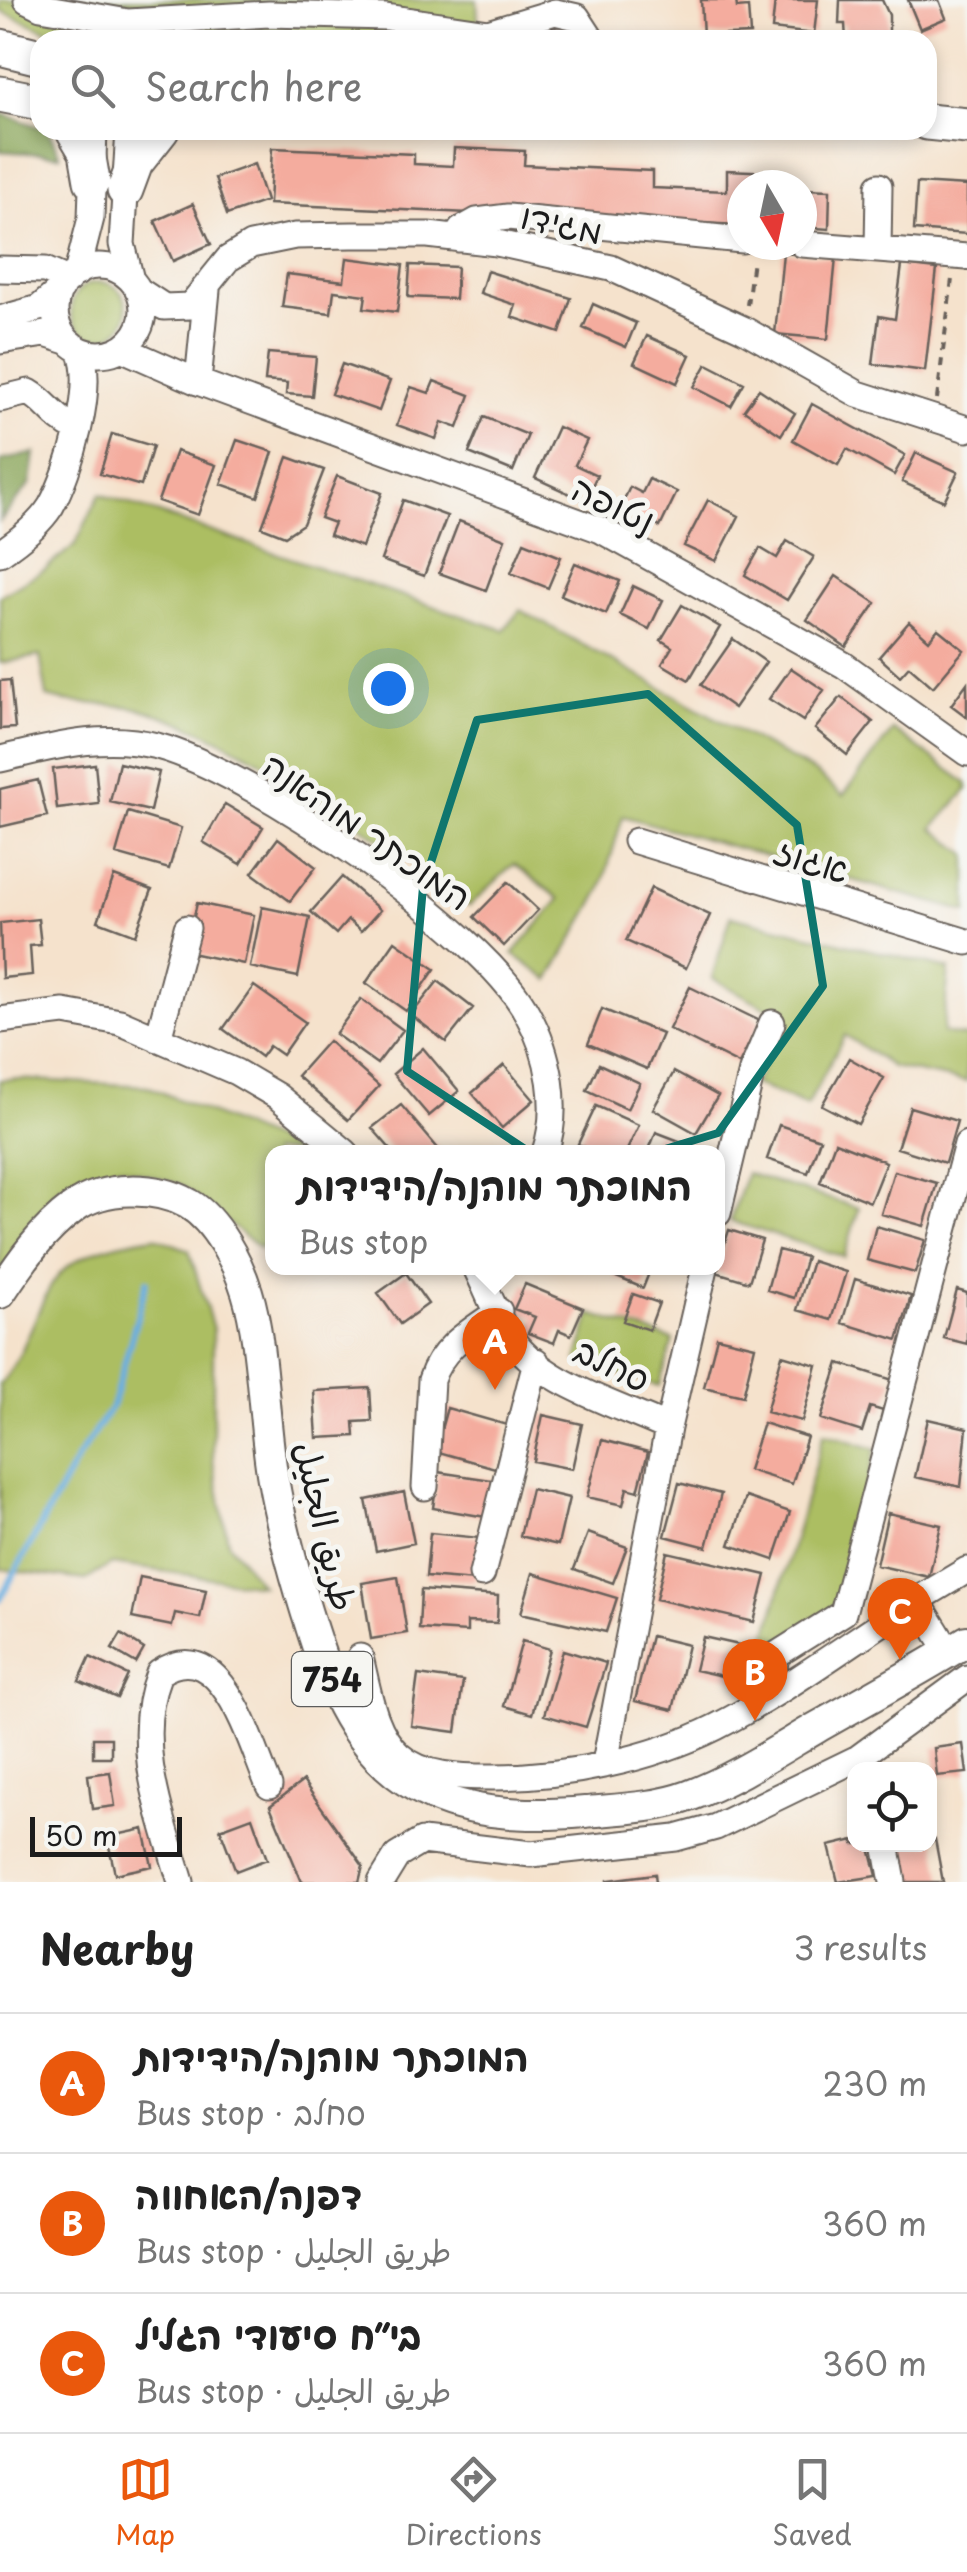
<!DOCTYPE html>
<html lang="en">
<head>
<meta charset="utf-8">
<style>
	body { margin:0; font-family:"Playpen Sans","Playpen Sans Arabic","Playpen Sans Hebrew",sans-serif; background:#f6f6f6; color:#222 }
	.controls { position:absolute; right:30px; bottom:30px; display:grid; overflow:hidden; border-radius:20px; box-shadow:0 5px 15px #0003 }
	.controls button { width:90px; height:90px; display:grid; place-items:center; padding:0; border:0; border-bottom:2px solid #e0e0e0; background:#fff; color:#222; font:50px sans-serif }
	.compass { position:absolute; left:727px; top:170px; width:90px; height:90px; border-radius:50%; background:#fff; box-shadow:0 5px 15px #0003; rotate:171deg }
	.scale { position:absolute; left:30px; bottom:25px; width:152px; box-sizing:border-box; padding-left:10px; border:5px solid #1c1c1c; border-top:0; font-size:28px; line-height:35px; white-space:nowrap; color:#1c1c1c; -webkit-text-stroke:8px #f6f6f2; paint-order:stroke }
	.you { position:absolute; left:388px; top:688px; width:35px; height:35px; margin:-25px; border:8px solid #fff; border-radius:50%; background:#1a73e8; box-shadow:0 0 0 15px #1a73e833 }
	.badge { display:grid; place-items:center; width:65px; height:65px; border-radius:50%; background:#ea580c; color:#fff; font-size:32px; font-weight:700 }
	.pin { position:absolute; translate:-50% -82px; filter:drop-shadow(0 2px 5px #0008) }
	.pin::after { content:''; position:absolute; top:52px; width:35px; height:30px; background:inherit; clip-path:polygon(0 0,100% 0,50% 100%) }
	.popup { position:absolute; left:265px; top:1145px; width:460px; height:130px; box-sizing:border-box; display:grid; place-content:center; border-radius:20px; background:#fff; filter:drop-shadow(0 2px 8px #0005); font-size:32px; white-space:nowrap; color:#767676 }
	.popup b { font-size:38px; color:#222 }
	.popup::after { content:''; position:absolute; left:50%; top:100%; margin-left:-20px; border:20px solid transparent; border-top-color:#fff }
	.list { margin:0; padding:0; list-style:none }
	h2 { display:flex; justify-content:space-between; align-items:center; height:130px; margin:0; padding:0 40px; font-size:42px }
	h2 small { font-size:32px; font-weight:400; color:#767676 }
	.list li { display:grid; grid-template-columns:65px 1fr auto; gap:30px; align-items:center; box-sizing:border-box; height:140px; padding:0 40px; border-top:2px solid #e0e0e0 }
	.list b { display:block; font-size:38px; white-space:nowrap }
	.list p { margin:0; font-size:32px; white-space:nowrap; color:#767676 }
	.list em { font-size:32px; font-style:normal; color:#767676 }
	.icon { flex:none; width:55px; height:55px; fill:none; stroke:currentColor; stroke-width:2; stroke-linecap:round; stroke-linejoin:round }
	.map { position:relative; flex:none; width:967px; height:1882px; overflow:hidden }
	.search { position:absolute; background:#fff; box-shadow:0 5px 15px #0003; left:30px; right:30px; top:30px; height:110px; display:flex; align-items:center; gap:25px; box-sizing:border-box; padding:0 35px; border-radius:30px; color:#767676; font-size:38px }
	.sheet { height:550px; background:#fff }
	nav { display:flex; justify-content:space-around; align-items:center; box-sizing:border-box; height:140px; border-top:2px solid #e0e0e0; background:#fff; font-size:28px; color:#767676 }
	nav a { display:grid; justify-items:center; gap:5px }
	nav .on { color:#ea580c }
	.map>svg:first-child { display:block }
	.green { fill:#acbe62; stroke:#646d3f; stroke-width:2.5 }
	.forest { fill:#89a558; stroke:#52603a; stroke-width:2.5 }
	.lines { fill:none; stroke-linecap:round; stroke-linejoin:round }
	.stream { stroke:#6bafe0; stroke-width:6 }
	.building { fill:#f4ac9e }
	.minor-casing { stroke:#68615a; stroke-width:29 }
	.major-casing { stroke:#68615a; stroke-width:34 }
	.highway-casing { stroke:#68615a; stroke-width:39 }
	.path { stroke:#68615a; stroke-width:4; stroke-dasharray:8 8; stroke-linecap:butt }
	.minor { stroke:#fff; stroke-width:25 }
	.major { stroke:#fff; stroke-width:30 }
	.highway { stroke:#fff; stroke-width:35 }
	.marked { fill:none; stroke:#0f766e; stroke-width:8; stroke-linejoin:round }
	.labels { text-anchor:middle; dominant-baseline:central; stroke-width:10; stroke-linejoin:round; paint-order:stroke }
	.shield { fill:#f6f6f2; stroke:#5d5d5c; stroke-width:2.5 }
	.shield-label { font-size:32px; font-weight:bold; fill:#1c1c1c }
	.street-label { font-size:35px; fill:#1c1c1c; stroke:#f6f6f2 }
</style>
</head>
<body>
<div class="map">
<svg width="967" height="1882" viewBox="0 0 967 1882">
	<rect width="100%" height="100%" fill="#f6f6f2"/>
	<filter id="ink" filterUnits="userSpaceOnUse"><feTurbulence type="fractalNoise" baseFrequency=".01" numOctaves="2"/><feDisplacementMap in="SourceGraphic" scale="20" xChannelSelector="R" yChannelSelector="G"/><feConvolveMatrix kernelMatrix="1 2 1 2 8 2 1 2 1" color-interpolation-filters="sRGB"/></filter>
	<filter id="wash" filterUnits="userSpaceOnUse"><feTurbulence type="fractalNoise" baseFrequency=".0048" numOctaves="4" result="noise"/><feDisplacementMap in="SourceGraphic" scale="40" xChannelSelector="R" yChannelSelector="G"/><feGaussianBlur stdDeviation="2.25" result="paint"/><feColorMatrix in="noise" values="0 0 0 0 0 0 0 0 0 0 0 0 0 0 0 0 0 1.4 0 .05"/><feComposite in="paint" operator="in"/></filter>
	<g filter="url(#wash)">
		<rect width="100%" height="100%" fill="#f5e2cc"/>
		<path class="green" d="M0,0h477l2,37 -410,3 -69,-29z
			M71 310a28 28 0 1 1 56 0a28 28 0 1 1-56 0Z
			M100,494l404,136 16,-20 297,164 26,22 50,-66 74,53v7l-34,38 34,26v58l-344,-96 -22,74 -52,90 -36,-26 47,-55 -46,-35 -45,42c-95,-70 -210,-163 -325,-196 -31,-9 -65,-3 -97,-13l-7,-41 -40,7v-67l45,-27 30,-24z
			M731,916l218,53 -6,64 24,4v45l-75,-15 -47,-32 -38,71 -53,-22 33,-65 -75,-41z
			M13,1079l134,7 153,66h-28v79l-12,18 -79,-64 -62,-19 -61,22 -58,87v-195z
			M746,1173l113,35 -15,49 -114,-36z
			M155,1237l34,13 24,79v132l15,81 33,43 -149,-21 -26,16 -86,-11v-185c28,-30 38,-88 61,-111 24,-25 62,-31 94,-36z
			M591,1314l83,26 -15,46 -82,-26z
			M824,1433l52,16 -44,181 -75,41z"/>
		<path class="forest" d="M0,113l48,17 12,25 -60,-4z
			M35,453l-4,30 -31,38v-60z"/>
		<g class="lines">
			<path class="stream" d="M0,1600l77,-141 36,-55 34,-123"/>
		</g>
		<g id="blocks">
			<path class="building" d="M701,0h35l1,8 11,-1 2,27 -47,2z
				M775,0h43l-4,34 -42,-5z
				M840,0h42l7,15v25h-43l-1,-16h-6z
				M908,0h31l7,18 -26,11z
				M272,148l142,6v10l39,2 1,-18 71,3 -1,14 128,6v17l75,3v-21l46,2 -1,13h-30v40l-473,-21z
				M254,164l12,37 -39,14 -12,-37z
				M917,183l50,3v48l-53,-4z
				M802,189l28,1 -1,39 -27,-2z
				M193,204l18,40 -38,17 -18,-40z
				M783,253l53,5 -8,81 -53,-5z
				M347,258l56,7 -6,47 -33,-4 2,-13 -32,-4 -3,22 -49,-6 5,-33 57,7z
				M410,265l47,2 -2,32 -47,-2z
				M902,265l35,4 -12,102 -52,-7 6,-48 16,3z
				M487,271l84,27 -11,35 -48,-16 4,-12 -36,-12z
				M593,304l43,19 -10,24 -43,-19z
				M647,336l43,19 -13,28 -43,-20z
				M268,353l48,4 -4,39 -26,-2 1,-11 -22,-2z
				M342,364l48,17 -11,30 -48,-17z
				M707,364l37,19 -13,23 -37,-19z
				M434,381l36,14 -12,33 -16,-6 -6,17 -39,-14 14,-38 18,6z
				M759,389l36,24 -14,22 -37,-25z
				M812,404l93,51 -11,20 -47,-26 -9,16 -45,-25z
				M484,417l44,18 -15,36 -44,-18z
				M558,427l29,13 -12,25 22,10 -12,26 -50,-23z
				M112,434l41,12 -12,40 -41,-12z
				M237,440l36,12 -15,45 -37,-13z
				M176,451l40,14 -18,50 -40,-14z
				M916,453l42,19 -14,29 -42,-19z
				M288,457l36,13 -21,54 -18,12 -23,-9z
				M337,476l45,17 -20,54 -33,-12 5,-12 -14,-5z
				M649,479l28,13 -17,35 -40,-19 10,-21 12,6z
				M403,500l44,16 -23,60 -43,-16z
				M708,500l31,16 -23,45 -32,-15z
				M459,521l46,18 -19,51 -47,-17z
				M787,541l27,16 -27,43 -42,-25 15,-27 17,10z
				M524,542l37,15 -13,31 -37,-15z
				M575,563l45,18 -14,33 -45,-19z
				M836,576l40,27 -30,44 -39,-27z
				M633,586l30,14 -14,29 -29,-14z
				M682,605l38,22 -31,53 -27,-16 10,-17 -11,-7z
				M909,622l20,18 9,-11 26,21 -31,37 -24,-21 -9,10 -21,-19z
				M733,639l33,23 -32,46 -33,-23z
				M791,668l33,22 -21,31 -34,-22z
				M10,680l5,48 -15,1v-48z
				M967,683v34l-16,-12z
				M841,697l32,25 -26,33 -32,-26z
				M119,763l40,9 -9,39 -40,-9z
				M95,764l4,40 -42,5 -4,-40z
				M38,780l9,36 -47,11v-38z
				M225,804l38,23 -22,37 -38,-22z
				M128,812l53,16 -12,41 -53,-15z
				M278,838l38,29 -26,34 -38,-28z
				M114,876l38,14 -17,45 -37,-14z
				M342,877l38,33 -19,21 -13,-11 -12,14 -25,-22z
				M508,882l30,28 -34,36 -30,-29z
				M651,888l59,27 -24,53 -60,-27z
				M197,903l57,12 -10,49 -58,-12z
				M262,907l48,10 -12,60 -48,-10z
				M38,919l3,26 -11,1 2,29 -30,3 -2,-55z
				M395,941l40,28 -29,42 -40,-28z
				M438,981l35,27 -27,34 -35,-27z
				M254,986l51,36 -23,33 -13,-9 -8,11 -38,-28z
				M690,987l70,34 -21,43 -70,-35z
				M361,999l42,31 -26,34 -42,-30z
				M602,1009l60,25 -15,35 -59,-25z
				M328,1041l51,45 -31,34 -51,-44z
				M423,1048l36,43 -30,25 -36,-42z
				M849,1058l35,20 -26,46 -36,-19z
				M599,1064l41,19 -13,26 -40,-19z
				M504,1065l30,35 -32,28 -30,-35z
				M674,1072l44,24 -22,37 -43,-24z
				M401,1105l40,47h-48l-21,-24z
				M596,1106l43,19 -13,27h-30l-18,-8z
				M910,1107l47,14 -12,42 -48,-15z
				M779,1125l41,14 -12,34 -41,-14z
				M656,1132l52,20h-60z
				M835,1142l51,20 -16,40 -50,-20z
				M894,1171l43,12 -13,43 -43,-12z
				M876,1226l49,14 -10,33 -48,-13z
				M729,1230l33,10 -13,42 -33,-10z
				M778,1250l28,7 -12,41 -27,-8z
				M812,1261l34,11 -15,48 -34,-10z
				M617,1268h34l-8,20 -29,-12z
				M406,1273l22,31 -28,20 -22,-31z
				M855,1279l56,17 -13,44 -56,-17z
				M525,1284l58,24 -12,27 -12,-5 -5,13 -26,-10 7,-16 -21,-8z
				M957,1290l10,3v51l-23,-6z
				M633,1294l26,9 -10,27 -26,-9z
				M717,1337l38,9 -12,50 -39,-9z
				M782,1355l35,10 -15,56 -36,-9z
				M839,1363l54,17 -10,31 -13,-4 -8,25 -41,-13z
				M370,1388l2,33 -18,1 1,14 -38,2 -3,-47z
				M447,1408l60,17 -12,43 -60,-17z
				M543,1415l39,9 -10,45 -39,-8z
				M928,1419l39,9 -6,59 -46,-10z
				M763,1423l44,14 -15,47 -44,-14z
				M602,1440l46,12 -10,39 -11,-3 -4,17 -36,-8z
				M438,1472l54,8 -6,37 -53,-9z
				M679,1483l42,11 -14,53 -42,-11z
				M531,1489l38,9 -11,47 -38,-9z
				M404,1492l10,51 -38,8 -10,-51z
				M746,1497l44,15 -16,48 -44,-15z
				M888,1513l53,12 -12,52 -53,-12z
				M430,1533l50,5 -5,43 -49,-4z
				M588,1533l39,14 -14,36 -39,-14z
				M667,1552l99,23 -12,47 -98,-23z
				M533,1573l84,25 -11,34 -85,-19z
				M140,1577l66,13 -6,28 -25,-5 -3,13 -40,-8z
				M398,1577l9,56 -36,6 -9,-56z
				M421,1590l77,6 -1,27 -30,-1v10l-48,-3z
				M121,1634l23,15 -8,14 -24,-14z
				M651,1636l37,9 -15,65 -38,-9z
				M703,1637l45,10 -8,33 -45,-10z
				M522,1641l28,8 -18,65 -28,-8z
				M563,1650l43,13 -20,64 -42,-12z
				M90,1657l38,18 -11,23 -38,-17z
				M418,1675l45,6 -7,51 -45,-6z
				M93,1738h18v19h-18z
				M963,1744l4,29 -30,3 -3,-28z
				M110,1772l5,34 -23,3 -4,-34z
				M303,1781l60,85 -4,16h-57l-32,-76z
				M252,1817l15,42 -31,12 -16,-42z
				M144,1829l8,37 -37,8 -8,-37z
				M935,1839l8,43h-40l-6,-36 33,-2z
				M854,1840v4h15l8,32 -39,6 -9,-36z
				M655,1874l1,8h-48v-2z"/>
		</g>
	</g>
	<g filter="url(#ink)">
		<use href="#blocks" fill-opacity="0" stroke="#68615a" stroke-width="2.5"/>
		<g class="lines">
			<defs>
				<path id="minor" d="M27,0l14,7 87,15 141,-8 117,3 102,15 67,-20 22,5 15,23
					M129,130l-7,114 9,36
					M459,239l2,-9 16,-9 31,-4 234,23
					M802,244l165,13
					M878,250l1,-64
					M55 310a44 44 0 1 1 88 0a44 44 0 1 1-88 0Z
					M0,269l45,1 23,10
					M77,273l14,-55 3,-88
					M138,290l26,17 26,-1 38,-47 23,-14 44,-9 57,-1h76l69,8 114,25 132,61 115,65 109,35
					M0,319l39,-11 22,-19
					M0,341l45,-7 22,7
					M121,348l77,34 403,148 243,135 123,88
					M198,382l9,-92
					M0,399l29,-7c19,11 24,26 47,37
					M0,553c18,-12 39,-28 51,-47 19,-35 45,-120 29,-156
					M0,759c53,-12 102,-27 157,-13 92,24 325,183 370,267 23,41 33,95 18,139
					M636,841l331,101
					M0,1020l64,-8 56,10 116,50 41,24 68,56
					M158,1039l29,-111
					M718,1213l34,-142 20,-48
					M476,1268c10,20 19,44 31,64 30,51 110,72 161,96l37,-160
					M425,1487l6,-107c11,-34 40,-49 68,-69
					M482,1574l54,-213
					M917,1600l50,-30
					M360,1657c8,32 13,75 39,98 24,22 63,22 94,22 73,0 157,-17 223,-50 69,-35 135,-85 201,-127l32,52
					M770,1693l6,-38 67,-42 124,-469
					M605,1763l63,-335
					M886,1844l7,38
					M181,1882c-20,-67 -49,-141 -22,-209 63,-43 91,70 110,113
					M381,1882l16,-26 25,-15 109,13 145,-16 40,-11 142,-69 109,-80"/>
				<path id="major" d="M0,1293c21,-32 42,-62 73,-85 30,-23 84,-22 116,-4 27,16 49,59 58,88 16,51 16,131 26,187 10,56 27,115 45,169 46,139 126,176 267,164 34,-3 72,-4 104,-16 45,-17 86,-44 127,-68 51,-29 102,-57 151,-87"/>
				<path id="highway" d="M0,47l40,10
					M0,94l40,8
					M927,122l40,4
					M74,130l13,22 5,29
					M125,190l10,-27 26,-33"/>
			</defs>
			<use href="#minor" class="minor-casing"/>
			<use href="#major" class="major-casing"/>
			<use href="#highway" class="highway-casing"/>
			<path class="path" d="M747,305l6,-45
				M937,399l15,-120"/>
			<use href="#minor" class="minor"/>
			<use href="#major" class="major"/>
			<use href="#highway" class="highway"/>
		</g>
	</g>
	<path class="marked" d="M648,694l149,131 26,161 -105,147 -149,45 -162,-107 16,-184 54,-167z"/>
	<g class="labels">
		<rect class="shield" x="292" y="1652" width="80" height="54" rx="8"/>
		<g class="shield-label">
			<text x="332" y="1679">754</text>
		</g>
		<g class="street-label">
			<text transform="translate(562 222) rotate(12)">מגידו</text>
			<text transform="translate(614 503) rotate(25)">נטופה</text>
			<text transform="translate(368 830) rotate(35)">המוכתר מוהאנה</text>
			<text transform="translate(812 859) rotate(17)">אגוז</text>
			<text transform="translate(613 1363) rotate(26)">סחלב</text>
			<text transform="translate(327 1526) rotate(77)">طريق الجليل</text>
		</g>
	</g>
</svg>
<div class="controls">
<button><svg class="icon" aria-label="locate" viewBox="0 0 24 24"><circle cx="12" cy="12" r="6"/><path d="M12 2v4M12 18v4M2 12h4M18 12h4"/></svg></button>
</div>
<svg class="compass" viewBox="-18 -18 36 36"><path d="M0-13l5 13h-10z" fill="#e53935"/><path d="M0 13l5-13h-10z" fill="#767676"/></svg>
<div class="scale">50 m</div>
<div class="you"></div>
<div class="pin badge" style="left:495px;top:1390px">A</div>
<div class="popup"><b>המוכתר מוהנה/הידידות</b>Bus stop</div>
<div class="pin badge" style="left:755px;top:1721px">B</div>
<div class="pin badge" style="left:900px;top:1660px">C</div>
<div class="search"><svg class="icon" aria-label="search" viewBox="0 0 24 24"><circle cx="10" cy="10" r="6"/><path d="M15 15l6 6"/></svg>Search here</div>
</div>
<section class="sheet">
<h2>Nearby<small>3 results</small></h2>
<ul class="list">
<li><span class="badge">A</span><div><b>המוכתר מוהנה/הידידות</b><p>Bus stop · סחלב</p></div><em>230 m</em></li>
<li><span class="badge">B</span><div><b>דפנה/האחווה</b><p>Bus stop · طريق الجليل</p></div><em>360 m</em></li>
<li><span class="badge">C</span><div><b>בי״ח סיעודי הגליל</b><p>Bus stop · طريق الجليل</p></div><em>360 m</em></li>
</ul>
</section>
<nav>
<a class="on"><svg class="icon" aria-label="map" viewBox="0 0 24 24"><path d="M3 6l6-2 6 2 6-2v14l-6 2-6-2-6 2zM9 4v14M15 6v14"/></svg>Map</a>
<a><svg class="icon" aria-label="directions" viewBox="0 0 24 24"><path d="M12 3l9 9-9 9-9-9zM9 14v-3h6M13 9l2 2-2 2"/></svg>Directions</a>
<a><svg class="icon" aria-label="saved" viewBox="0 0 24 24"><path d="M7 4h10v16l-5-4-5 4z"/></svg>Saved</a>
</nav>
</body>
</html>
